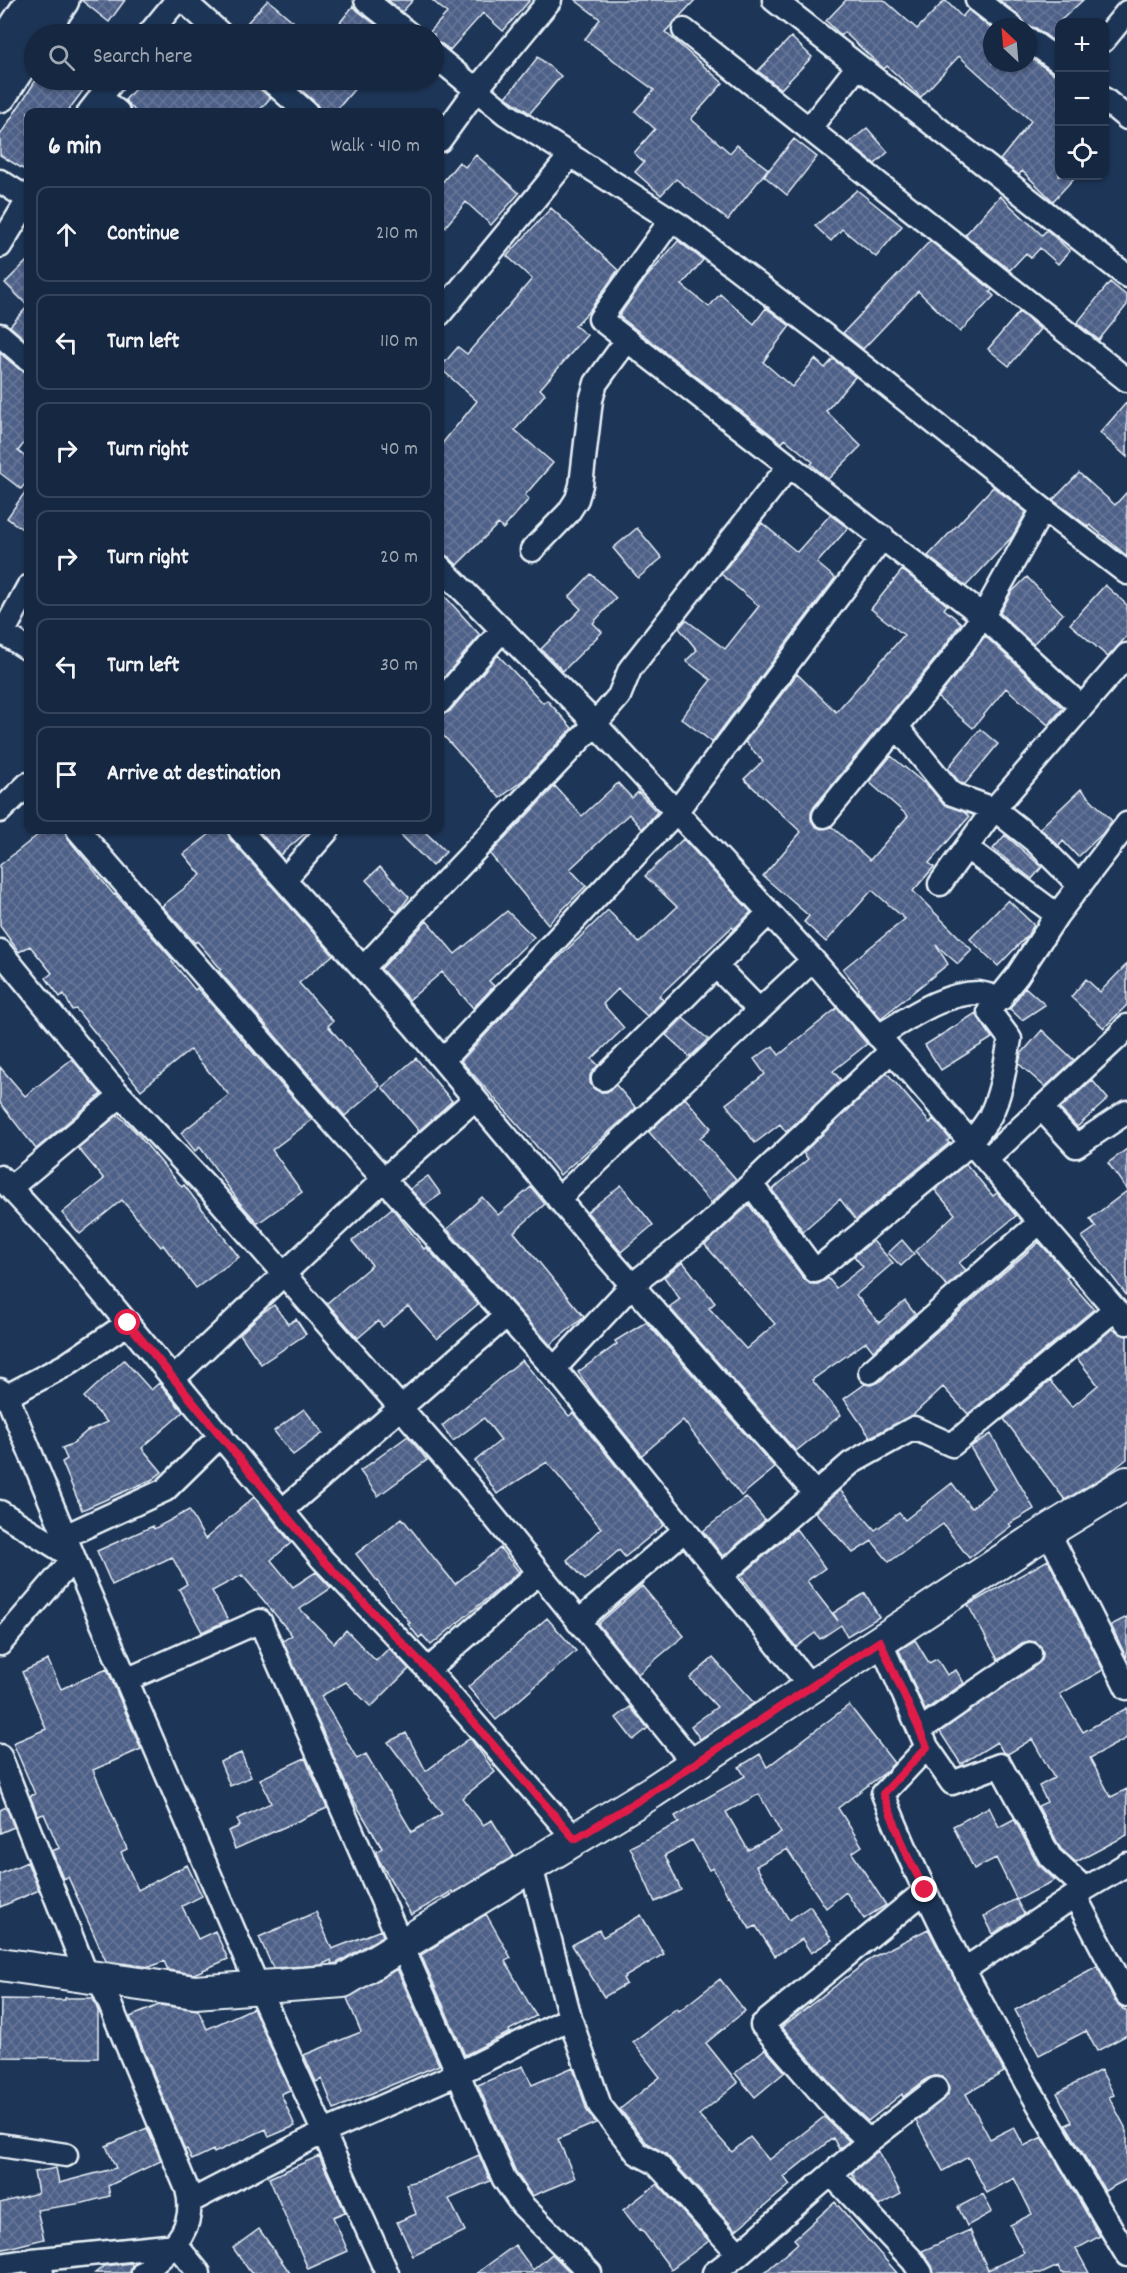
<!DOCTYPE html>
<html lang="en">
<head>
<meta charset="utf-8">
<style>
	body { margin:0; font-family:Dekko,sans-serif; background:#23344c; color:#f1f3f6 }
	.controls { position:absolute; right:18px; top:18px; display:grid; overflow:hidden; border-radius:12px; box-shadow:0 2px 4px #0004 }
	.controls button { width:54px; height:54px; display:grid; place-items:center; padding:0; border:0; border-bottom:2px solid #35445a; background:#162841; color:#f1f3f6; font:30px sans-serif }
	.compass { position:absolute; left:983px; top:18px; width:54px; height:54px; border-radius:50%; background:#162841; box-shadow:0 2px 4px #0004; rotate:334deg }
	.stop { position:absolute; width:18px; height:18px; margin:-14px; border:4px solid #e11d48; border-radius:50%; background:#fff }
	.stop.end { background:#e11d48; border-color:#fff; box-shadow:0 2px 6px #0008 }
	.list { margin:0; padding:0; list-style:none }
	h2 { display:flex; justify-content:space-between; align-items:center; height:78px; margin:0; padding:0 24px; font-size:26px }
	h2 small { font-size:20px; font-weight:400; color:#9ea6b1 }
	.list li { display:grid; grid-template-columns:39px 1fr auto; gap:18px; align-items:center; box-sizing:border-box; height:96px; margin:0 12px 12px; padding:0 12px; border:2px solid #35445a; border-radius:12px }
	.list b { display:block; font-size:22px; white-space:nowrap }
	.list em { font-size:20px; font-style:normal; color:#9ea6b1 }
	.icon { flex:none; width:33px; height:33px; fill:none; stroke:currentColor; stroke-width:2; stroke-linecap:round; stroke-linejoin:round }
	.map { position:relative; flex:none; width:1127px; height:2273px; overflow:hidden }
	.search { position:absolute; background:#162841; box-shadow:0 2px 4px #0004; left:24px; top:24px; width:420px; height:66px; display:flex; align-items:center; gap:15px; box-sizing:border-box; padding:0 21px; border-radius:33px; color:#9ea6b1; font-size:22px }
	.panel { position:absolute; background:#162841; box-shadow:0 2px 4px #0004; left:24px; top:108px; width:420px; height:726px; border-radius:12px }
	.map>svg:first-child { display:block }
	.building { fill:url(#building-cross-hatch); stroke:#e8f1f8; stroke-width:1.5; fill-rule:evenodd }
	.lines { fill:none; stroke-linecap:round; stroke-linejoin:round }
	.street-casing { stroke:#e8f1f8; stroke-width:27 }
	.secondary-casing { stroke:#e8f1f8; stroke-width:36 }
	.primary-casing { stroke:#e8f1f8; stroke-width:38 }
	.street { stroke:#1d3557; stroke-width:22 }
	.secondary { stroke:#1d3557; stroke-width:32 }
	.primary { stroke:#1d3557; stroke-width:33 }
	.route { stroke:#e11d48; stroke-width:8 }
</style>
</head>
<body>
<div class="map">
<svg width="1127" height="2273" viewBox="0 0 1127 2273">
	<defs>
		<pattern id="building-cross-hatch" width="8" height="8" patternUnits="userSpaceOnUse" patternTransform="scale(1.5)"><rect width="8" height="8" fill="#4e6087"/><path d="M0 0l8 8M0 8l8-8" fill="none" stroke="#687799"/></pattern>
	</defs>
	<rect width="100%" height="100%" fill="#1d3557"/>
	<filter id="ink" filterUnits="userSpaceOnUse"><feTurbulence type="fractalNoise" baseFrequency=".0167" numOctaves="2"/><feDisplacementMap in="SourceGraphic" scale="12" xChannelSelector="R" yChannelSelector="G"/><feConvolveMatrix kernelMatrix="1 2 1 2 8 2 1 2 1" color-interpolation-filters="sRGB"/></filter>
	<g filter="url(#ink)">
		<path class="building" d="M81,0h44l-16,22z
			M268,0l40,34h-71z
			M388,0h25l-11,12z
			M432,0h98l-27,31 -20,-18 -33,37 -8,-6 -8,-2v-8h-6l19,-21z
			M575,0h120l-30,32 58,51 -32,36 39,34 7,-8 31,24 -40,51 -52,-41 -15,16 -26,-23 9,-10 -10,-9 21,-24 -20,-18 19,-21 -69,-51 15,-20z
			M846,0h38l33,29 28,-29 17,17 6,-7 24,19v34h36v-7l24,17 7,2v101h17l-23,25 -31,-30 -3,4 -19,-15 31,-39 -72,-65 -38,41 -34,-31 -3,3 -40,-37 -3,3 -15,-14z
			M999,0h84l-24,22v23l-23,-17 -11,-2 -4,-9z
			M353,6l5,5 30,23h-57z
			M791,37l21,20 -31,32 -23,-18z
			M538,57l23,19 -31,37 -24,-16z
			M36,80h55l-24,32h-39v60l-28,-17v-20z
			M143,80h113l5,10 9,8 -12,14h-122l-11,-12z
			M290,80h72l-27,32h-13l-7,-10z
			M867,128l21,24 -13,12 -26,-21z
			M794,139l23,18 -30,38 -23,-19z
			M476,155l43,38 -28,32 -25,-23 -26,31v-48l19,-23 6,5z
			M857,190l45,36 -26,31 -34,-28 -11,12 -16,-15z
			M1000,196l42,39 5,-5 23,21 -12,13 -18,-16 -9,10 -5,-5 -16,17 -45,-35z
			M551,208l67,62 -29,41 -14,15 12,9 -47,54 5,5 -30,36 38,33 -28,32 4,4 -26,30 -5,-5 -41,41 -8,-8 -9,-3v-108l37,-45 -37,-33 18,-21 9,7 65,-75 -25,-23z
			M678,241l25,19 -21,25 27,22 11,-13 34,30 12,-16 24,18 -27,36 29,25 23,-28 10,9 8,-9 22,18 -29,34 35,35 -33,33 -17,-15 2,-2 -28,-23 -3,4 -163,-127 27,-38z
			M930,241l62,49 -2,2 4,4 -34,36 -42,-41 -55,58 -20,-16z
			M28,260v82l-18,-16 18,-20 -23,-23z
			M1110,282l17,14v9l-28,35 -22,-17z
			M1019,312l21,17 -31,37 -21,-17z
			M0,353l19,16 9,3v66l-10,13 10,8v21l-7,9 -21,-16z
			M1127,402v55l-27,-24z
			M1079,473l36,32 12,-13v64l-37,-31 -1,2 -36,-27z
			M993,487l33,25 -14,25 -46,49 -38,-30z
			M28,488v45l-21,-15z
			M830,515l18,13 -31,35 18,15 -123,164 -31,-24 30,-38 -25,-19 11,-11 -18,-22 7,-8 39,29 34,-43 -38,-32 41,-51 35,29z
			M637,528l25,30 -24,20 -25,-30z
			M902,570l45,35 -3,4 17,14 -22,31 -125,153 -3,6v7l4,6 6,3 11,-2 38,33 38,-44 -39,-34 22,-26 40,33 11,14 22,9 5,5 -40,46 5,4 -21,24 59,59 -14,14 -22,-19 12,19 -67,54 -23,-27 1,-2 -16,-20 62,-50 -33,-29 -46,52 -22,-20 5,-6 -46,-40 38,-44 -57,-53 19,-18 -18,-19 52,-68 39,38 68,-77 -33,-26z
			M591,574l25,24 -23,25 9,9 -39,39 -22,-22 40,-40 -12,-12z
			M1027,577l36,37 -30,30 -33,-31 11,-20z
			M1105,585l22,20v31l-19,21 -38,-33z
			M440,591l40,44 -40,47z
			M985,636l78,72 -15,17 -42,-37 -33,40 -35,-30z
			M498,655l45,48 4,-3 25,28 -49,52 -23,18 -60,-66v-17l10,-4z
			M980,729l18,15 -33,40 -5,-1 -12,-15z
			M618,783l14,15 6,-6 19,20 -15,17 -13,-15 -59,55 16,17 -38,38 -58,-70 65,-68 27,30z
			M1081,789l31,32 -10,13 -24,23 -15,-16 -4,5 -19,-18z
			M44,830h21l3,9 46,56 1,-1 58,66 -1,2 23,28 2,-2 115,132 -40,30 30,42 -44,31 -19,-21 -39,-55 -5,4 -14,-18 48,-38 -39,-45 -49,40 -65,-81 -4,1 -8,-16 -4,3 -14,-19 6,-5 -22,-27 -11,6 -19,-26v-61z
			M215,830h12l3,9 103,116 -34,28 34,38 -5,5 52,60 -35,30 -126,-145 2,-2 -24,-28 -2,2 -33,-37 39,-31 -17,-21z
			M258,830h51l-29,25z
			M396,830h27l23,22 -14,14z
			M1005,835l37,32 -10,12 -39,-30z
			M683,839l68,73 -17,17 -2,-2 -73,69 4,4 -16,16 -29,-27 -15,15 21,24 -32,31 6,6 -8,10v8l4,6 6,3h7l9,-7 20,23 -76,67 -32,-39 -67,-75 87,-93 60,-58 31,33 38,-36 -32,-31z
			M380,867l29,30 -12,16 -31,-33z
			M1008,900l26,25 -7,11 -29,30 -28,-27z
			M507,911l27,26 -45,44 5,5 -21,22 -31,-36 -33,28 -28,-31 46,-48 28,33z
			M1127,964v41l-23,23 -33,-31 15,-18 14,13z
			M1025,987l20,18 -23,15 -12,-11z
			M837,1008l30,36 -34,27 8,9 -55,52 -6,-8 -25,19 -29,-39 39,-30 -11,-15 19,-13 6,9z
			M976,1013l16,25 -51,32 -16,-25z
			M683,1018l25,21 -18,18 -24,-22z
			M1042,1030l32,30 -29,27 -26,-23 2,-10z
			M416,1058l36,43 -33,30 -37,-44z
			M72,1059l29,35 -65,55 -36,-46v-36l25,29z
			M887,1073l43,50 3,-4 17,20 -3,2 2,2 -93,77 -16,-21 -37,32 -31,-41 36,-31 -5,-6z
			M1092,1080l16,19 -31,28 -17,-18z
			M685,1098l26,30 -11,10 36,41 -25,24 -62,-71z
			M118,1115l16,15 48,57 2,-2 55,72 -43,31 -33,-43 -2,2 -39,-47 -42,34 -18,-21 42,-34 -26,-31z
			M1127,1149v41l-19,-27z
			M966,1164l27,32 4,-3 19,23 -57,47 7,7 -19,16 -32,-35 40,-37 -20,-24z
			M428,1176l13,18 -16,11 -15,-16z
			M621,1185l32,40 -32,27 -34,-40z
			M531,1187l14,17 -31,28 70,85 -34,28 -103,-116 35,-32 16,18z
			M1127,1191v105l-45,-59 14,-10 -6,-8z
			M749,1205l55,74 6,5h8l10,-6 8,10 27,-21 -9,-11 19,-15 20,22 -37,32 23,28 26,-22 10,13 -42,37 -7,-9 -54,38 29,35 -45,36 -127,-144 11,-8 -16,-22 19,-15 32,41 -6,5 37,41 29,-25 -70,-79z
			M392,1208l32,41 2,-2 52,57 -41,35 -29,-33 -25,21 -5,-6 -20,17 -31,-35 45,-38 -20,-24z
			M902,1240l12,14 -13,12 -13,-13z
			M1039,1242l30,34 -3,2 28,31 -126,105 -25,-27 -30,28 -43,22 -26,-38 21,-15 7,1 7,-3z
			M274,1305l14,19 8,-5 10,15 -45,30 -21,-30 22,-21z
			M646,1322l129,146 -34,28 -58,-76 -41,35 -47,-58 -17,-25 39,-28 -2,-3z
			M1112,1329l15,7v123l-22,17 -40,24 -61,-81 46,-38 22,26 26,-22 -21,-27z
			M124,1360l27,30 8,-7 24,29 -41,36 20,24 -9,7 -71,31 -20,-48 5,-3 -5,-11 10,-4 15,-13 20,-9 -23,-25z
			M522,1360l47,56 4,-3 91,112 -39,32 -6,-7 -34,30 -18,-20 34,-32 -54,-66 -50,32 -22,-33 26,-21 -17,-22 -31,23 -11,-15z
			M304,1409l19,24 -30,22 -19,-24z
			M991,1434l43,75 -25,15 2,2 -42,32 -26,-34 -54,38 -17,-21 -19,12 -38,-41 25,-22 35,40 24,-17 6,7 47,-37 19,25 24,-19 -25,-42z
			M408,1436l19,24 -49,36 -18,-25z
			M254,1497l37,46 -20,17 22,27 23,-15 15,16 -31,21 34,34 12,-13 30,31 13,-13 20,21 -38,38 -25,-25 -25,14 36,63 9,-5 46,78 30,-18 -54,-72 18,-9 20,38 44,-33 25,34 -33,26 21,27 9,-5 22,36 -61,37 -1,-2 -41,24 -32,-55 -3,-8 6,-4 -31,-52 -68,-155 9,-6 -27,-33 -23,-27 -30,16 16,29 -26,12 -23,-43 8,-5 -15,-27 -60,28 -15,-34 56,-25 1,3 35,-19 16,29z
			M746,1497l19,23 -40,35h-3l-19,-24z
			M402,1518l53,66 45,-36 19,24 -88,73 -9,-10 -3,3 -11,-14 2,-1 -54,-69z
			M796,1529l29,39 -18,13 31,40 -5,-8 32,-20 14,24 -32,19 -6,-11 -21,14 -5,-6 -19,14 -55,-71z
			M1048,1560l55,110 -43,24 23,38 44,-24v30l-37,20 21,39 16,-8v46l-51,27 -15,-13 -23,-43 9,-4 -8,-16 15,-8 -22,-39 -24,15 -5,-2 -6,-10 -36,22 -21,-32 102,-72 1,-7 -2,-6 -5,-5 -7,-1 -7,2 -24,17 -30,-55z
			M642,1586l42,50 -46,38 -40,-50z
			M1127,1617v40h-1l-15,-32z
			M547,1618l29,33 -80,69 -28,-33z
			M915,1640l14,23 8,-4 10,16 9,-5 8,13 -39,27 -26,-60z
			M713,1658l41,45 -54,36 -9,-13 26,-19 -27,-29z
			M48,1660l13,29 46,-20 34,80 -48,21 34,79 -6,3 17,38 49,-25 15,31 -20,10 16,33 17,-8 13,28 -34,15 -26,-4 -4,-9 -14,6 -44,-6 -38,-84 -5,2 -11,-28 7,-3 -15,-34 -6,2 -8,-20 5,-2 -22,-51 33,-14 -24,-57z
			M849,1705l45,58 -11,11 -45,34 24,38 -10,7 34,52 -22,14 -18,-27 -20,16 -39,-59 -31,17 33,54 21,-14 22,34 -21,13 -9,-14 -27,17 -19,-30 -6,3 -21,-34 -1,1 -15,-28 -4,2 -17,-30 -27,15 16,35 -26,12 -25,-55 49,-24 -4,-7 70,-40 -6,-9 21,-13 7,13zM759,1794l22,39 -33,17 -22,-38z
			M630,1707l18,21 -15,12 -17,-22z
			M241,1753l10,24 -21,9 -10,-24z
			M305,1758l22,50 -92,41 -7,-18 12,-5 -3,-7 34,-16 -11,-24z
			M6,1807l8,20 -14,6v-23z
			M989,1807l10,20 15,-8 24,45 17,16 -38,20 -21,-42 -22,11 -21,-43z
			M27,1862l12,28 -39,17v-33z
			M1016,1899l8,15 -31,20 -9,-18z
			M316,1912l16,37 49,-19 2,6 -46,27 -5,1 -1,-4 -10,5 -48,3 -14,-31z
			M486,1914l25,44 -6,3 31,55 -27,14 1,2 -45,23 -44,-100z
			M641,1915l23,39 -41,24 3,6 -22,13 -32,-52 27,-15 4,7z
			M928,1929l76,143 -38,22 24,45 24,-12 10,19 18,-9 58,99 -24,13 13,24h-28l-3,-7 -15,7h-109l-2,-7 -10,-15 48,-21 18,40 36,-17 -14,-28 22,-11 -18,-36 -27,15 -19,-36 -25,14 -27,-50 32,-26 1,-8 -7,-10 -7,-1 -7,2 -25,19 -1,-3 -34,27 -21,-19 -65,-75 91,-70z
			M1097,1966l18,35 12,11v23l-30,16 -11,-20 -47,24 -24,-45z
			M397,1969l42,96 -105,44 -12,-30 -6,3 -12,-27 57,-23 -14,-34z
			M720,1979l25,32 -39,32 32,40 -39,32 33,37 18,-15 19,23 55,-43 25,24 -10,8 -6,-11 -49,39 6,8 -54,45 -70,-76 -20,-12 -26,-33 40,-32 -27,-35 44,-34 2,3z
			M65,1998h28l5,13v47l-98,-1 1,-58 64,1z
			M159,2005l39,5 9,19 46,-21 37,82 -9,4 14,32 -26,11 -3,-8 -52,24 -1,-3 -21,10 -5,-11 -2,1 -55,-133z
			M765,2049l20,23 -30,25 -20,-24z
			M523,2066l9,19 41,-18 14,44 9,12 -38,16 17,39 -43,18 -16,-24 -38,-87z
			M1101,2070l13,25 -5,2 18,34v48l-22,12 -39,-66 6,-3 -15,-29z
			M147,2128l14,33 -53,25 2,10 -27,7 -46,7 7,29 -44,11v-47l38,-10 -4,-21 22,-4 3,15 57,-15 -10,-22z
			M878,2151l23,43 -22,12 -22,-24 -5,-9z
			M479,2155l11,26 -41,18 16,32 -52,25 -16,-34 19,-8 -10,-30 24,-7z
			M319,2156l26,56 -12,5 15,34 -40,18 -39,-91z
			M657,2184l52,57 -38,28 -30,-40 -2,1 -16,-20z
			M983,2194l9,18 -25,14 -9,-19z
			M835,2202l62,71h-133l34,-30 -4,-4z
			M259,2229l31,44h-39l-18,-25z
			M515,2245l18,25 19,-16 19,19h-94z
			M131,2263l1,2 -2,8h-35l9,-7z"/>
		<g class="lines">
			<defs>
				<path id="street" d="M183,0l38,34
					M366,0l43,34
					M774,0l353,276
					M977,0l35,27
					M684,30l443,350
					M149,34l28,-34
					M1028,39l32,23
					M1104,40l23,-28
					M434,55l72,59 175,112 143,109 219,174 84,64
					M270,80l36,32
					M100,97l18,15
					M1104,99l23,19
					M89,112l25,-32
					M809,129l49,-63
					M440,140l36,-50 74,-90
					M0,181l28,18
					M671,220l-71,99 383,297 99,91
					M0,246l28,-46
					M440,314l131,-159
					M0,335l28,24
					M532,550l36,-37 9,-14 4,-14 10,-85 5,-17 31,-43
					M440,567l143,144 230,249 314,363
					M0,631l28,18
					M3,633l25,-46
					M440,702l62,-72
					M897,727l55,67 42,15 42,33 44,44
					M0,811l28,-27
					M824,816l126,-154 33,-46 60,-107
					M78,830l248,285 239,266 246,306
					M240,830l175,197 187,224 213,242
					M967,848l90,67
					M285,879l43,-49
					M940,884l54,-75 133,-154
					M0,951l107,130 105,111 257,294 225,278
					M716,966l43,44
					M363,968l232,-244 24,-28 11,-27 159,-203
					M878,1036c30,-17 64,-43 100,-43 8,1 16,4 23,6
					M443,1060l233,-248 207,-275
					M603,1079l166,-166
					M1041,1108l35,38 51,-34
					M986,1160l132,-123 9,-11
					M0,1177l61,66 261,316 106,111 147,169
					M751,1184l64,87 156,-128c6,-9 14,-18 19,-27 12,-24 15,-51 20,-77l-21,-28 28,-35 40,-61 70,-91
					M10,1188l110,-92
					M558,1199l255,-239
					M554,1369l78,-84 76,-60 183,-174
					M870,1372l170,-150
					M174,1378l210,-199 91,-80
					M0,1390l7,6 67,162 -74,86
					M7,1396l59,-31 62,-42
					M283,1510l223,-194
					M0,1512l74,46 184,429 129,286
					M1048,1531l79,157
					M65,1536l100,-46 56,-55
					M722,1575l129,-112 63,-35 38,17 162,-135
					M578,1622l107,-92
					M880,1641l47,106 -44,47c64,162 155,311 244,461
					M428,1670l110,-97
					M126,1680l134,-59 244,558 18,26 68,68
					M920,1730l110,-76
					M927,1747l25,36 48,-18 50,92 35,32 42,-25
					M0,1756l87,220
					M531,1866l39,152
					M1075,1896l52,99
					M965,1969l120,-80
					M99,1978l88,211c11,41 -16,60 -44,84
					M869,2141l-32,-30 -75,-86 163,-134
					M0,2145l66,10
					M831,2174l82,87 8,12
					M191,2201l133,-69 135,-59 111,-55 30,88 37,47 19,10 83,91
					M32,2260l144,-15 23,28
					M0,2265l32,-5 10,12
					M714,2273l25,-19 130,-113 67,-52"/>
				<path id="secondary" d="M0,1964l195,28 148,-11 309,-189 377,-249 98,-60"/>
				<path id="primary" d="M39,34l23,-34
					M0,52l34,-52
					M0,95l34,-53"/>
			</defs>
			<use href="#street" class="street-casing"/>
			<use href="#secondary" class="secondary-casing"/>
			<use href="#primary" class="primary-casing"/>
			<use href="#street" class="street"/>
			<use href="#secondary" class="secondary"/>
			<use href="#primary" class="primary"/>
		</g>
	</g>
	<g class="lines" filter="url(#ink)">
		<path class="route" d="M128,1323l194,236 106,111 147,169 77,-47 228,-151 47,106 -44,47 25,63 17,33"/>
	</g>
</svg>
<div class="controls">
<button>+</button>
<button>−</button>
<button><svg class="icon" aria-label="locate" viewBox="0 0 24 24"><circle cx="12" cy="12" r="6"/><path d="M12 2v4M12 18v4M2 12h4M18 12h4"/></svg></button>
</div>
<svg class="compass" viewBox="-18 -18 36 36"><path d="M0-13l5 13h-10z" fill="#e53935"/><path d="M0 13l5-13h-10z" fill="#9ea6b1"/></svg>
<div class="stop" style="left:128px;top:1323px"></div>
<div class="stop end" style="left:925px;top:1890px"></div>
<div class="search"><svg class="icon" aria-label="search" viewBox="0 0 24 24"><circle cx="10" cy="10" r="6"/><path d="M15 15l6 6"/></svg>Search here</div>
<section class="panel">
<h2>6 min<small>Walk · 410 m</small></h2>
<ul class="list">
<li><svg class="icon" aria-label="ahead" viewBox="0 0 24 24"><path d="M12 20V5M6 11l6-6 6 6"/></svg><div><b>Continue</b></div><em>210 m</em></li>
<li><svg class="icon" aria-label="left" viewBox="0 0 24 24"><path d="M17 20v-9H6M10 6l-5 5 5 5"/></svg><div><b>Turn left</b></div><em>110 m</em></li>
<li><svg class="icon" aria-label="right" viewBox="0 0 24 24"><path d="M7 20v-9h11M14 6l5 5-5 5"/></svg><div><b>Turn right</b></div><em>40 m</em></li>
<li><svg class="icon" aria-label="right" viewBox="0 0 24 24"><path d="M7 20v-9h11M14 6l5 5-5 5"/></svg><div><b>Turn right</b></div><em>20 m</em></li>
<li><svg class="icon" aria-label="left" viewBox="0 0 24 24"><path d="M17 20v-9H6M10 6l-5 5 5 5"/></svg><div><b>Turn left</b></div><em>30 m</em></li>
<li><svg class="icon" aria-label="arrive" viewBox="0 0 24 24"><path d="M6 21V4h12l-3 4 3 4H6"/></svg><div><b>Arrive at destination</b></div></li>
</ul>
</section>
</div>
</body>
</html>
